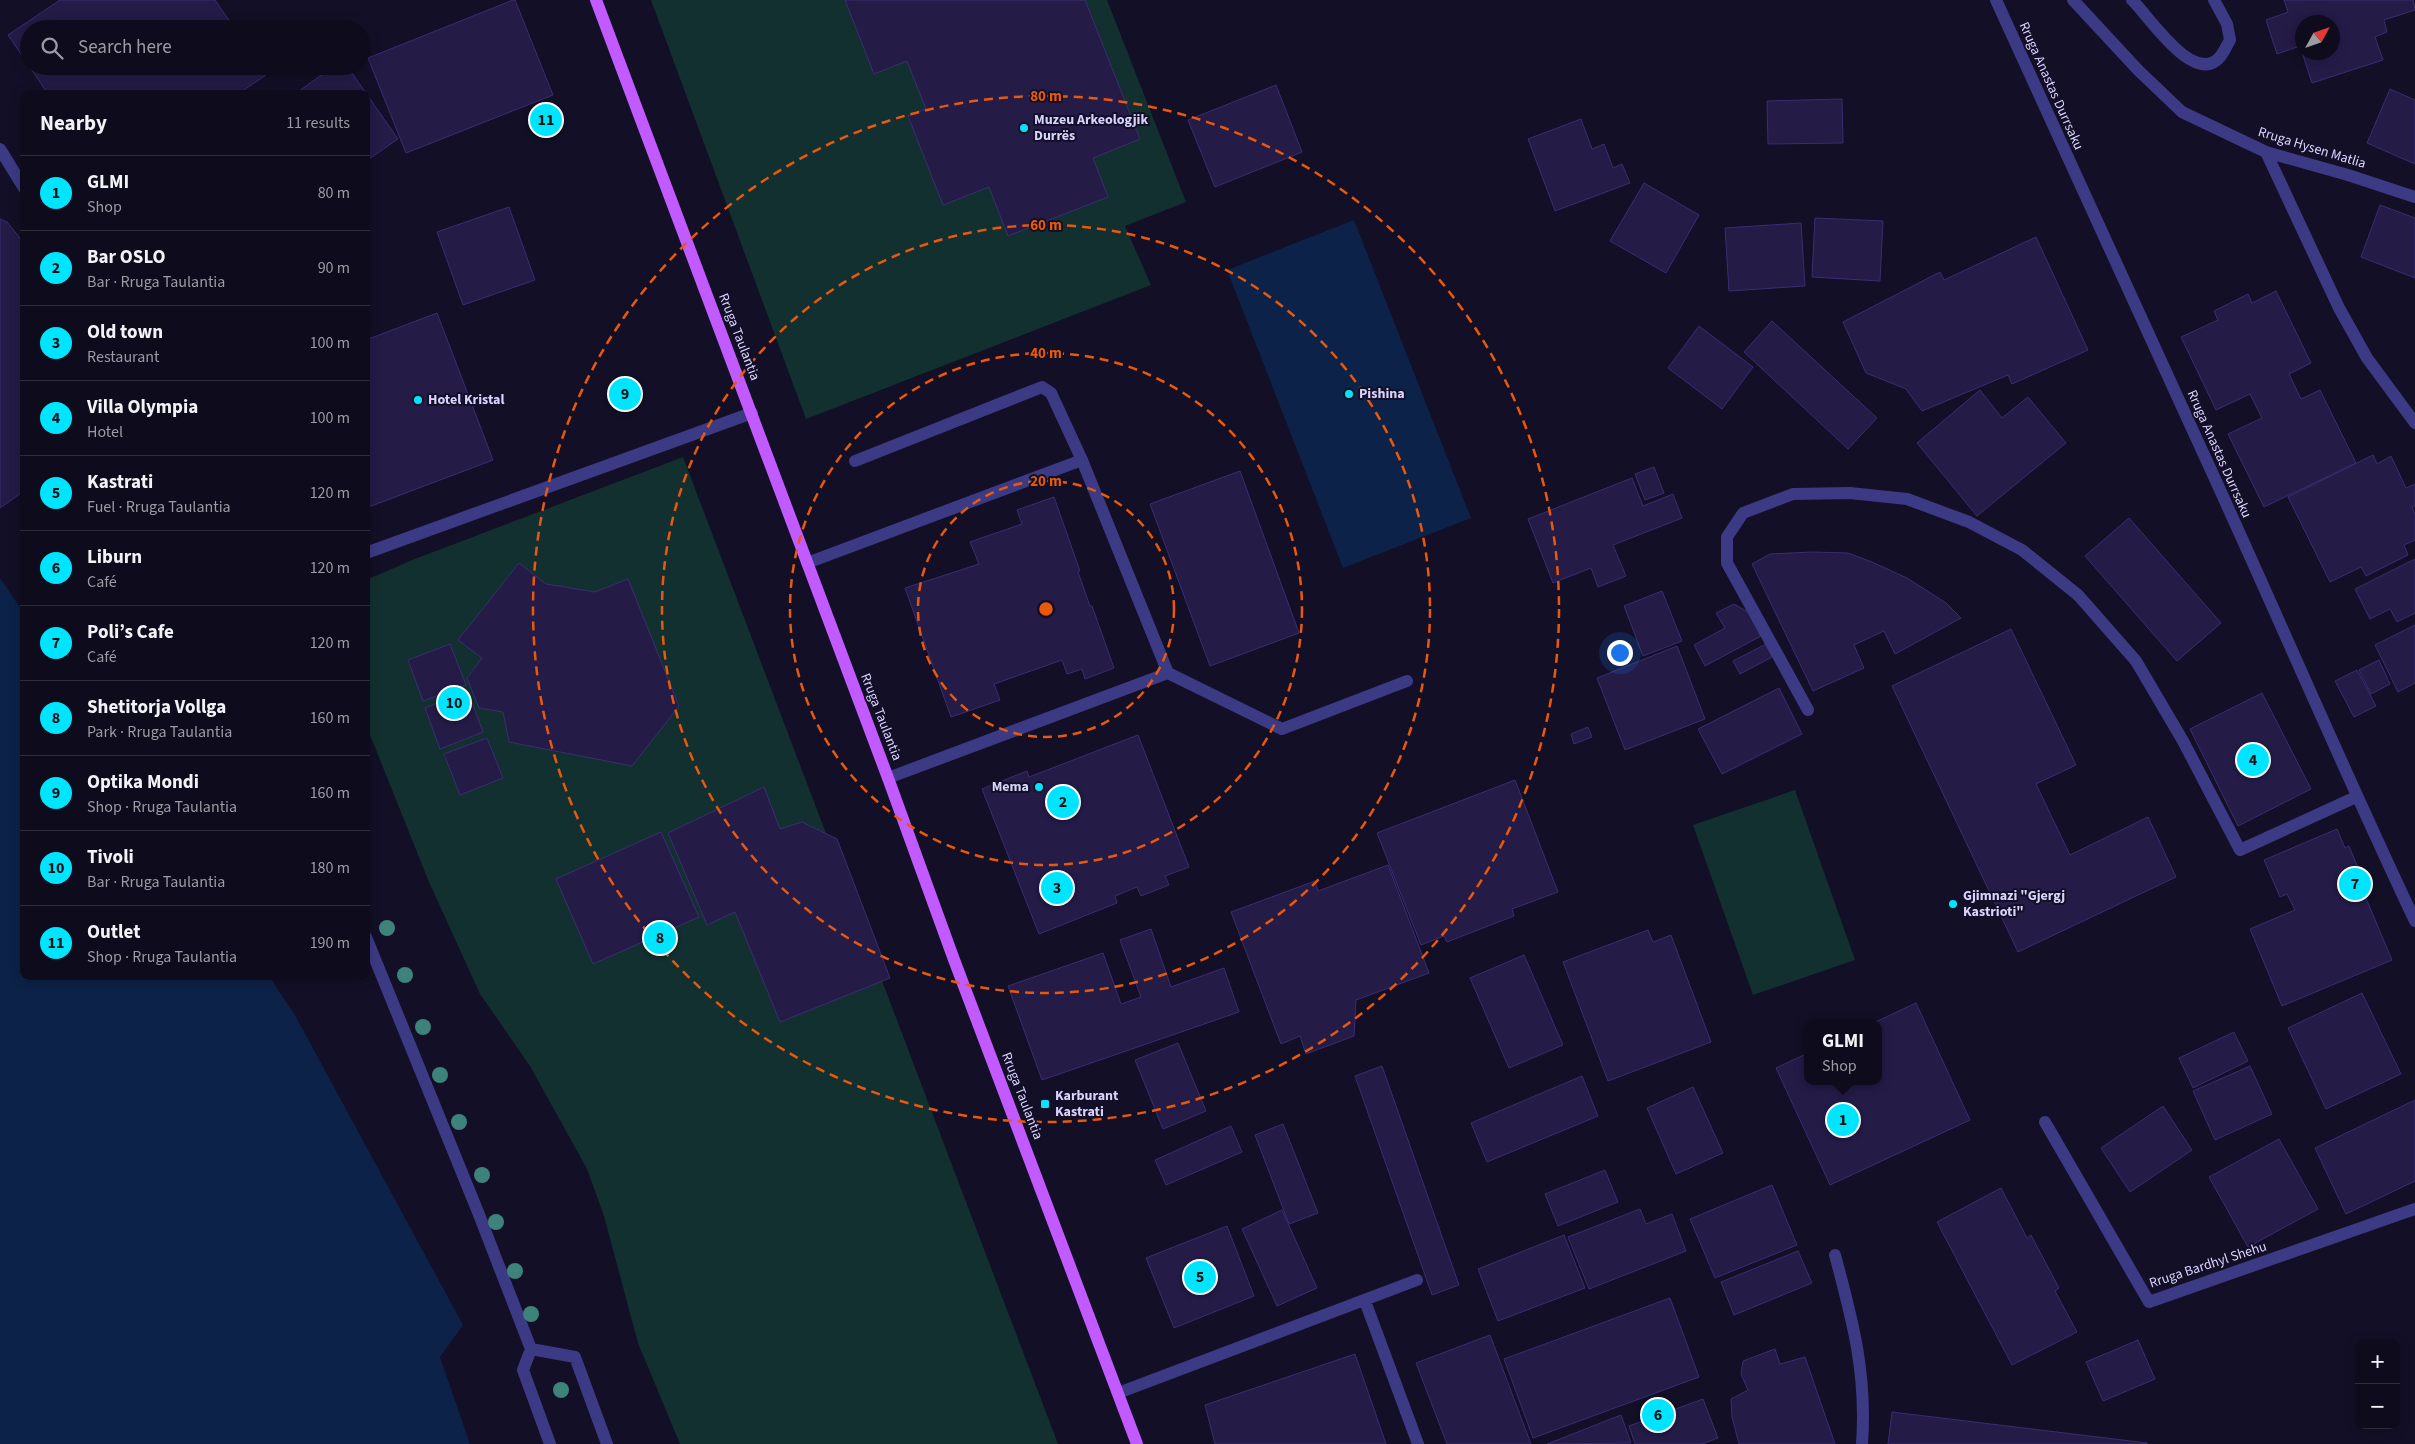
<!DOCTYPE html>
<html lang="en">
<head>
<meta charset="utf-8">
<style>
	body { margin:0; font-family:"Source Sans 3",sans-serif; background:#1c1929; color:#f1f3f6 }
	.controls { position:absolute; right:15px; bottom:15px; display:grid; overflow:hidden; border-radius:10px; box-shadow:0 2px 12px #0003 }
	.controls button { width:45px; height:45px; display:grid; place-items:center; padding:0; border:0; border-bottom:1px solid #2e2b3b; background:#0e0b1c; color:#f1f3f6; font:25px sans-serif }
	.compass { position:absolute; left:2295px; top:15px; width:45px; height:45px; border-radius:50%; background:#0e0b1c; box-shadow:0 2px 12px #0003; rotate:50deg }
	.you { position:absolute; left:1619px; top:652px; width:18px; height:18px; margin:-12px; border:4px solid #fff; border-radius:50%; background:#1a73e8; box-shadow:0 0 0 8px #1a73e833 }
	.badge { display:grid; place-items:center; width:32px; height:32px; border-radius:50%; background:#00e5ff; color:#111; font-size:16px; font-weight:700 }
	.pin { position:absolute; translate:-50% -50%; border:2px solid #fff; box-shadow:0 1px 5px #0006 }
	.popup { position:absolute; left:1804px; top:1020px; width:78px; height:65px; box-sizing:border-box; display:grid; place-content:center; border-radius:10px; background:#0e0b1c; filter:drop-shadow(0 1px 4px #0005); font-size:16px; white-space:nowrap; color:#9b9ba3 }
	.popup b { font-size:19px; color:#f1f3f6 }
	.popup::after { content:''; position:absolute; left:50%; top:100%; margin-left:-10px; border:10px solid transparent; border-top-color:#0e0b1c }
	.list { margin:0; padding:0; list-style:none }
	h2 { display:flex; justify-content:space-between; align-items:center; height:65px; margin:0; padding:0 20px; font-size:21px }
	h2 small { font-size:16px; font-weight:400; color:#9b9ba3 }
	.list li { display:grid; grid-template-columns:32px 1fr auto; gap:15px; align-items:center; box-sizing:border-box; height:75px; padding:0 20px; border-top:1px solid #2e2b3b }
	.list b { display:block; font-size:19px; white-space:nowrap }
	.list p { margin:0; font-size:16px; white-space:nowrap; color:#9b9ba3 }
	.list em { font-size:16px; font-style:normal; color:#9b9ba3 }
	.icon { flex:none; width:28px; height:28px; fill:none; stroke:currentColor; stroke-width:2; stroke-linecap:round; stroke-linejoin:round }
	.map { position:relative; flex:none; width:2415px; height:1444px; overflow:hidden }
	.search { position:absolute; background:#0e0b1c; box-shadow:0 2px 12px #0003; left:20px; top:20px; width:350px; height:55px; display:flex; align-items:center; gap:12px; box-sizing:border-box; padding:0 18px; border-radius:28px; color:#9b9ba3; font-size:19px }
	.panel { position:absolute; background:#0e0b1c; box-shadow:0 2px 12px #0003; left:20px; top:90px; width:350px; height:890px; border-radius:10px }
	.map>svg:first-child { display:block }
	.green { fill:#12302f }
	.water { fill:#0c2248 }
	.building { fill:#241b47; stroke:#3b2d73; fill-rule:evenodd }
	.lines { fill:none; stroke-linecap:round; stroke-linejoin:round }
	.minor { stroke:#3d3a85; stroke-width:12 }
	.major { stroke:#c25bff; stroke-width:12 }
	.tree { fill:#3d827b }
	.ring { fill:none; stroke:#e8590c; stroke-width:2.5; stroke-dasharray:9 6 }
	.poi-dot { fill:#00e5ff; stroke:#130f26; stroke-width:2 }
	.labels { text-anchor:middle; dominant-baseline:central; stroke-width:4; stroke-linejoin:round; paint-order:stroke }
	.street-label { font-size:14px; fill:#d9d4ff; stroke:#130f26 }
	.poi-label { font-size:14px; font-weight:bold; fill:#d9d4ff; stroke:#130f26; text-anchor:start }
	.centre { fill:#e8590c; stroke:#130f26; stroke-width:2.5 }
	.ring-label { font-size:15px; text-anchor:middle; font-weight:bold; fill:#e8590c; stroke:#130f26; stroke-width:4; stroke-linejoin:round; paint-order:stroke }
</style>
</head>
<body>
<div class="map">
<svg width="2415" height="1444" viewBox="0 0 2415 1444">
	<rect width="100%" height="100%" fill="#130f26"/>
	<path class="green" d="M651,0h456l79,202 -61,24 26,59 -345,134z
		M683,457l375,987h-378l-42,-101 -34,-127 -17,-47 -57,-103 -50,-72 -51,-112 -63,-157v-145l49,-21z
		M1795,790l60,170 -102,35 -60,-170z"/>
	<path class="water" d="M1354,220l117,298 -128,50 -116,-298z
		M0,578l24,35v363h245l27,41 167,308 -23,32 30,87h-470z"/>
	<path class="building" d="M60,0h155l20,29h-206v37l-21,-31z
		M513,0h2l38,95 -147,58 -38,-95z
		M845,0h240l55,139 -47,19 15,39 -100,39 -19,-49 -46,18 -35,-89 18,-7 -19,-48 -33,13z
		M2284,0h129l2,10 -31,10 3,12 -12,5 8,23 -71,23 -12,-37 -23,8 -11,-34 22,-8zM2302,22h30v30h-30z
		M29,66h231l6,9 -28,19h-190z
		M334,66h13l51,73 -32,22v-67h-71z
		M1276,85l26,67 -87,35 -27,-67z
		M2390,89l25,11v64l-48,-21z
		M1842,99l1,44 -75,1 -1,-43z
		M1581,119l11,30 12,-5 9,24 9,-4 8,19 -75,28 -27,-72z
		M1644,183l55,32 -33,58 -56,-32z
		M2380,205l35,13v60l-54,-21z
		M509,207l26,73 -72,25 -26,-73z
		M1815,218l68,3 -3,60 -68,-4z
		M0,219l7,3 17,21v248l-24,17z
		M1801,223l4,63 -76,5 -4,-63z
		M2036,237l52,113 -76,34 -4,-9 -86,36 -16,-22 -40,-16 -23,-51 97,-50 4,8z
		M2276,291l35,72 -22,11 12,25 19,-9 36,73 -92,44 -36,-73 34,-16 -12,-24 -34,16 -35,-73 37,-17 -4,-9 34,-17 4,9z
		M437,313l56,147 -127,48v-168z
		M1772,321l105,97 -29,31 -104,-97z
		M1699,326l54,41 -31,42 -54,-41z
		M1980,390l22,28 26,-21 38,46 -89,73 -60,-73z
		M2373,455l4,9 14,-8 15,32 9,-4v22l-3,1 3,7v26l-11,5 4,10 -42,21 -5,-9 -31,15 -42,-85z
		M1654,467l10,26 -19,7 -10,-26z
		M1240,471l59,162 -89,33 -60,-162z
		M1632,478l11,28 30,-12 9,24 -69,27 13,31 -28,11 -7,-19 -38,15 -25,-64z
		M1054,497l26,74 -2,1 12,34h2l22,62 -29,11 -3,-10 -15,5 -5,-14 -68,24 6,16 -49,17 -46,-129 74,-24 -9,-22 52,-18 -5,-14z
		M2129,518l92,105 -44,38 -92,-105z
		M1812,552l36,1 24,9 35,16 39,25 15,15 -66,36 -11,-23 -30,14 10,23 -51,23 -61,-127 18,-10z
		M2415,559v54l-18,9 -7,-13 -20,10 -15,-30z
		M519,563l27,21 49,8 33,-13 51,127 -47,60 -123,-24 -6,-30 -24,-4 -12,-30 15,-20 -24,-18z
		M1662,591l20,50 -39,15 -19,-50z
		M1734,604l14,8 13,24 -56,30 -11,-21 31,-17 -9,-15z
		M2415,625v58l-17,9 -23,-47z
		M2011,629l65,136 -40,19 34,71 78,-38 28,60 -158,75 -126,-266z
		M450,644l16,41 -43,16 -15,-41z
		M1766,644l6,13 -32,17 -7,-13z
		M1677,646l28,73 -80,31 -28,-72z
		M2379,660l11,24 -19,10 -12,-24z
		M2357,670l19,36 -22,11 -19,-36z
		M1779,688l23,46 -80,40 -24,-45z
		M468,691l15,41 -43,17 -15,-41z
		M2262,693l49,96 -73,37 -48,-97z
		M1588,727l4,10 -18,7 -3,-10z
		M1138,735l51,132 -24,9 4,9 -28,11 -4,-9 -22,9 2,7 -78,31 -57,-145 45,-18 2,6z
		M487,738l16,40 -43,17 -16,-41z
		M1515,780l43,112 -46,17 2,7 -67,26 -3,-6 -23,9 -44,-112z
		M764,787l16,42 22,-7 35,17 53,139 -110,44 -45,-110 -28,13 -39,-92z
		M2337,829l8,19 4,-2 12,29 -4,2 35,83 -110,46 -32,-77 45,-19 -8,-16 -7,3 -16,-37z
		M661,832l38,85 -106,47 -37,-85z
		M1388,865l41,108 -73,27 -2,36 -48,18 -6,-18 -19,8 -50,-132 84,-31 3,10z
		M1151,929l20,58 53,-19 15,44 -197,68 -34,-94 95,-33 18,51 20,-7 -21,-57z
		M1648,930l5,12 18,-7 40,107 -103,39 -45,-119z
		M1524,955l39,90 -54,23 -39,-90z
		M2362,993l39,81 -75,35 -38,-81z
		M1916,1003l54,117 -140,65 -54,-117 32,-15v28h70v-57h-7z
		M2234,1032l14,29 -55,27 -14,-30z
		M1178,1043l28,68 -43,18 -28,-69z
		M1382,1066l77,219 -27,10 -77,-219z
		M2250,1066l22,48 -57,26 -22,-49z
		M1582,1076l16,40 -111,46 -16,-39z
		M1693,1087l30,66 -47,21 -29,-66z
		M2415,1100v81l-69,33 -31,-66z
		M2163,1106l29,44 -62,42 -29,-44z
		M1283,1124l35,89 -29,11 -34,-89z
		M1231,1126l11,26 -76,33 -11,-25z
		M2279,1139l39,70 -70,38 -39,-70z
		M1605,1170l13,32 -60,24 -13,-32z
		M1772,1185l25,60 -82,33 -25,-59z
		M2001,1188l26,50 4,-3 28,53 -4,3 22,41 -65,33 -75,-143z
		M1640,1209l6,15 26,-10 14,37 -97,38 -21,-52z
		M1282,1210l35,78 -40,18 -35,-77z
		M1227,1226l27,70 -80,32 -28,-70z
		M1564,1235l21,53 -87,33 -20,-52z
		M1798,1251l14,32 -78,32 -13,-33z
		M1670,1298l29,79 -166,61 -29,-79z
		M1490,1335l41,109h-84l-31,-81z
		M2138,1340l17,39 -52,22 -17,-39z
		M1775,1349l5,15 25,-7 30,87h-96l-7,-27 -1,-18 17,-9 -7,-16 2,-13z
		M1355,1354l31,90h-171l-10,-39z
		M1703,1399l15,39 -16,6h-67l-6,-18z
		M1892,1412l255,31v1h-259z
		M1621,1415l10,28 -84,1z"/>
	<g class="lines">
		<path class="minor" d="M1996,0c67,148 135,296 203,444 73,158 141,319 216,477
			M2073,0l65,70 44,42 84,40 82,23 67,22
			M2132,0c17,16 62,87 88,57 4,-5 7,-12 10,-17l-3,-16 -13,-24
			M0,149l24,39
			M2266,152l73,156 28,50 48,65
			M855,461l187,-74 9,6 31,67 86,213 114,56 125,-48
			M366,553l386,-140
			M807,563l275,-103
			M1808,710l-81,-147v-26l16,-24 50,-19 57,-1 57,6 62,23 53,28 56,45 58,66 47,80 57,109 116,-53
			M888,778l280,-105
			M366,937l112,275 53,137 -8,21 27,74
			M2045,1122l104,180 266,-93
			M1835,1255c18,67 32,119 27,189
			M1365,1301l53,143
			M531,1349l44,8 32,87
			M1118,1393l299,-113"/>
		<path class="major" d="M596,0l292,778 65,179 184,487"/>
	</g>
	<g class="tree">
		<circle cx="387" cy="928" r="8"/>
		<circle cx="405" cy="975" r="8"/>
		<circle cx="423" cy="1027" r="8"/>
		<circle cx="440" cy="1075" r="8"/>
		<circle cx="459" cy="1122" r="8"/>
		<circle cx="482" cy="1175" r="8"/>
		<circle cx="496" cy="1222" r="8"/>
		<circle cx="515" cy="1271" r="8"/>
		<circle cx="531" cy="1314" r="8"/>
		<circle cx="561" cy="1390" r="8"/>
	</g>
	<g class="ring">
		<circle cx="1046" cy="609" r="128"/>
		<circle cx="1046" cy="609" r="256"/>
		<circle cx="1046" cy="609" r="384"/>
		<circle cx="1046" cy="609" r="513"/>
	</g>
	<g class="poi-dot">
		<circle cx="1024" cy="128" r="5"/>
		<circle cx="1349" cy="394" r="5"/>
		<circle cx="418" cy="400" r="5"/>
		<circle cx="1039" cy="787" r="5"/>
		<circle cx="1953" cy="904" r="5"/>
		<rect x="1040" y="1099" width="10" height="10" rx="2.5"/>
	</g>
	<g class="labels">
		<g class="street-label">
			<text transform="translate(2051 86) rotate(66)">Rruga Anastas Durrsaku</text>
			<text transform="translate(2312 148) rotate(17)">Rruga Hysen Matlia</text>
			<text transform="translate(739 337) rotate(69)">Rruga Taulantia</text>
			<text transform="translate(2219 454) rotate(66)">Rruga Anastas Durrsaku</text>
			<text transform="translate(881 717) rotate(69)">Rruga Taulantia</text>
			<text transform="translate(1022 1096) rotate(69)">Rruga Taulantia</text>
			<text transform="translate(2208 1265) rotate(-18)">Rruga Bardhyl Shehu</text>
		</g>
		<g class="poi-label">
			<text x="1034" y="120">Muzeu Arkeologjik<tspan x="1034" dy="16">Durrës</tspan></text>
			<text x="1359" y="394">Pishina</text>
			<text x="428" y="400">Hotel Kristal</text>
			<text x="1029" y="787" text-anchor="end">Mema</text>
			<text x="1963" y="896">Gjimnazi "Gjergj<tspan x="1963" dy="16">Kastrioti"</tspan></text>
			<text x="1055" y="1096">Karburant<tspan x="1055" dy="16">Kastrati</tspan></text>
		</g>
	</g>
	<circle cx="1046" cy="609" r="8" class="centre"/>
	<g class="ring-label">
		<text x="1046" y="101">80 m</text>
		<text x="1046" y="230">60 m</text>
		<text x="1046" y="358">40 m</text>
		<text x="1046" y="486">20 m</text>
	</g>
</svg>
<div class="controls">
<button>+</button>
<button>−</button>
</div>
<svg class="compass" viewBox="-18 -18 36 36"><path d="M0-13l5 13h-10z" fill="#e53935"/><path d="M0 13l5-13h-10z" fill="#9b9ba3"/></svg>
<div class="you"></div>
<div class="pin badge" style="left:1843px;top:1120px">1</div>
<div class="popup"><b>GLMI</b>Shop</div>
<div class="pin badge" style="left:1063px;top:802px">2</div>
<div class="pin badge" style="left:1057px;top:888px">3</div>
<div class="pin badge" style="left:2253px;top:760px">4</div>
<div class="pin badge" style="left:1200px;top:1277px">5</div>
<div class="pin badge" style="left:1658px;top:1415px">6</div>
<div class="pin badge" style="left:2355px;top:884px">7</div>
<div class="pin badge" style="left:660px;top:938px">8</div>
<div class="pin badge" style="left:625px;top:394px">9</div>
<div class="pin badge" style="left:454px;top:703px">10</div>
<div class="pin badge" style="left:546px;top:120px">11</div>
<div class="search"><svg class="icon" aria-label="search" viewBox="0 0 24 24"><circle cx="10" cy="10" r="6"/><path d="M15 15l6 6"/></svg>Search here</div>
<section class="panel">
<h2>Nearby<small>11 results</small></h2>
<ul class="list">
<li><span class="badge">1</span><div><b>GLMI</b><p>Shop</p></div><em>80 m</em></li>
<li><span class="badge">2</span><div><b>Bar OSLO</b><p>Bar · Rruga Taulantia</p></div><em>90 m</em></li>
<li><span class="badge">3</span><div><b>Old town</b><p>Restaurant</p></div><em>100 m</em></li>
<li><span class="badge">4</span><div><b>Villa Olympia</b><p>Hotel</p></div><em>100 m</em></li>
<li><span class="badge">5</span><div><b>Kastrati</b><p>Fuel · Rruga Taulantia</p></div><em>120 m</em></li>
<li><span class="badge">6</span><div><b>Liburn</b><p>Café</p></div><em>120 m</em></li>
<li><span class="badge">7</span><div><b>Poli’s Cafe</b><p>Café</p></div><em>120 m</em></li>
<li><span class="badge">8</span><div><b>Shetitorja Vollga</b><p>Park · Rruga Taulantia</p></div><em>160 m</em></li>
<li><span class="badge">9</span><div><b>Optika Mondi</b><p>Shop · Rruga Taulantia</p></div><em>160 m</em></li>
<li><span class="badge">10</span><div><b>Tivoli</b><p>Bar · Rruga Taulantia</p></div><em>180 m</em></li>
<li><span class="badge">11</span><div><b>Outlet</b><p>Shop · Rruga Taulantia</p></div><em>190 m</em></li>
</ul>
</section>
</div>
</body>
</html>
